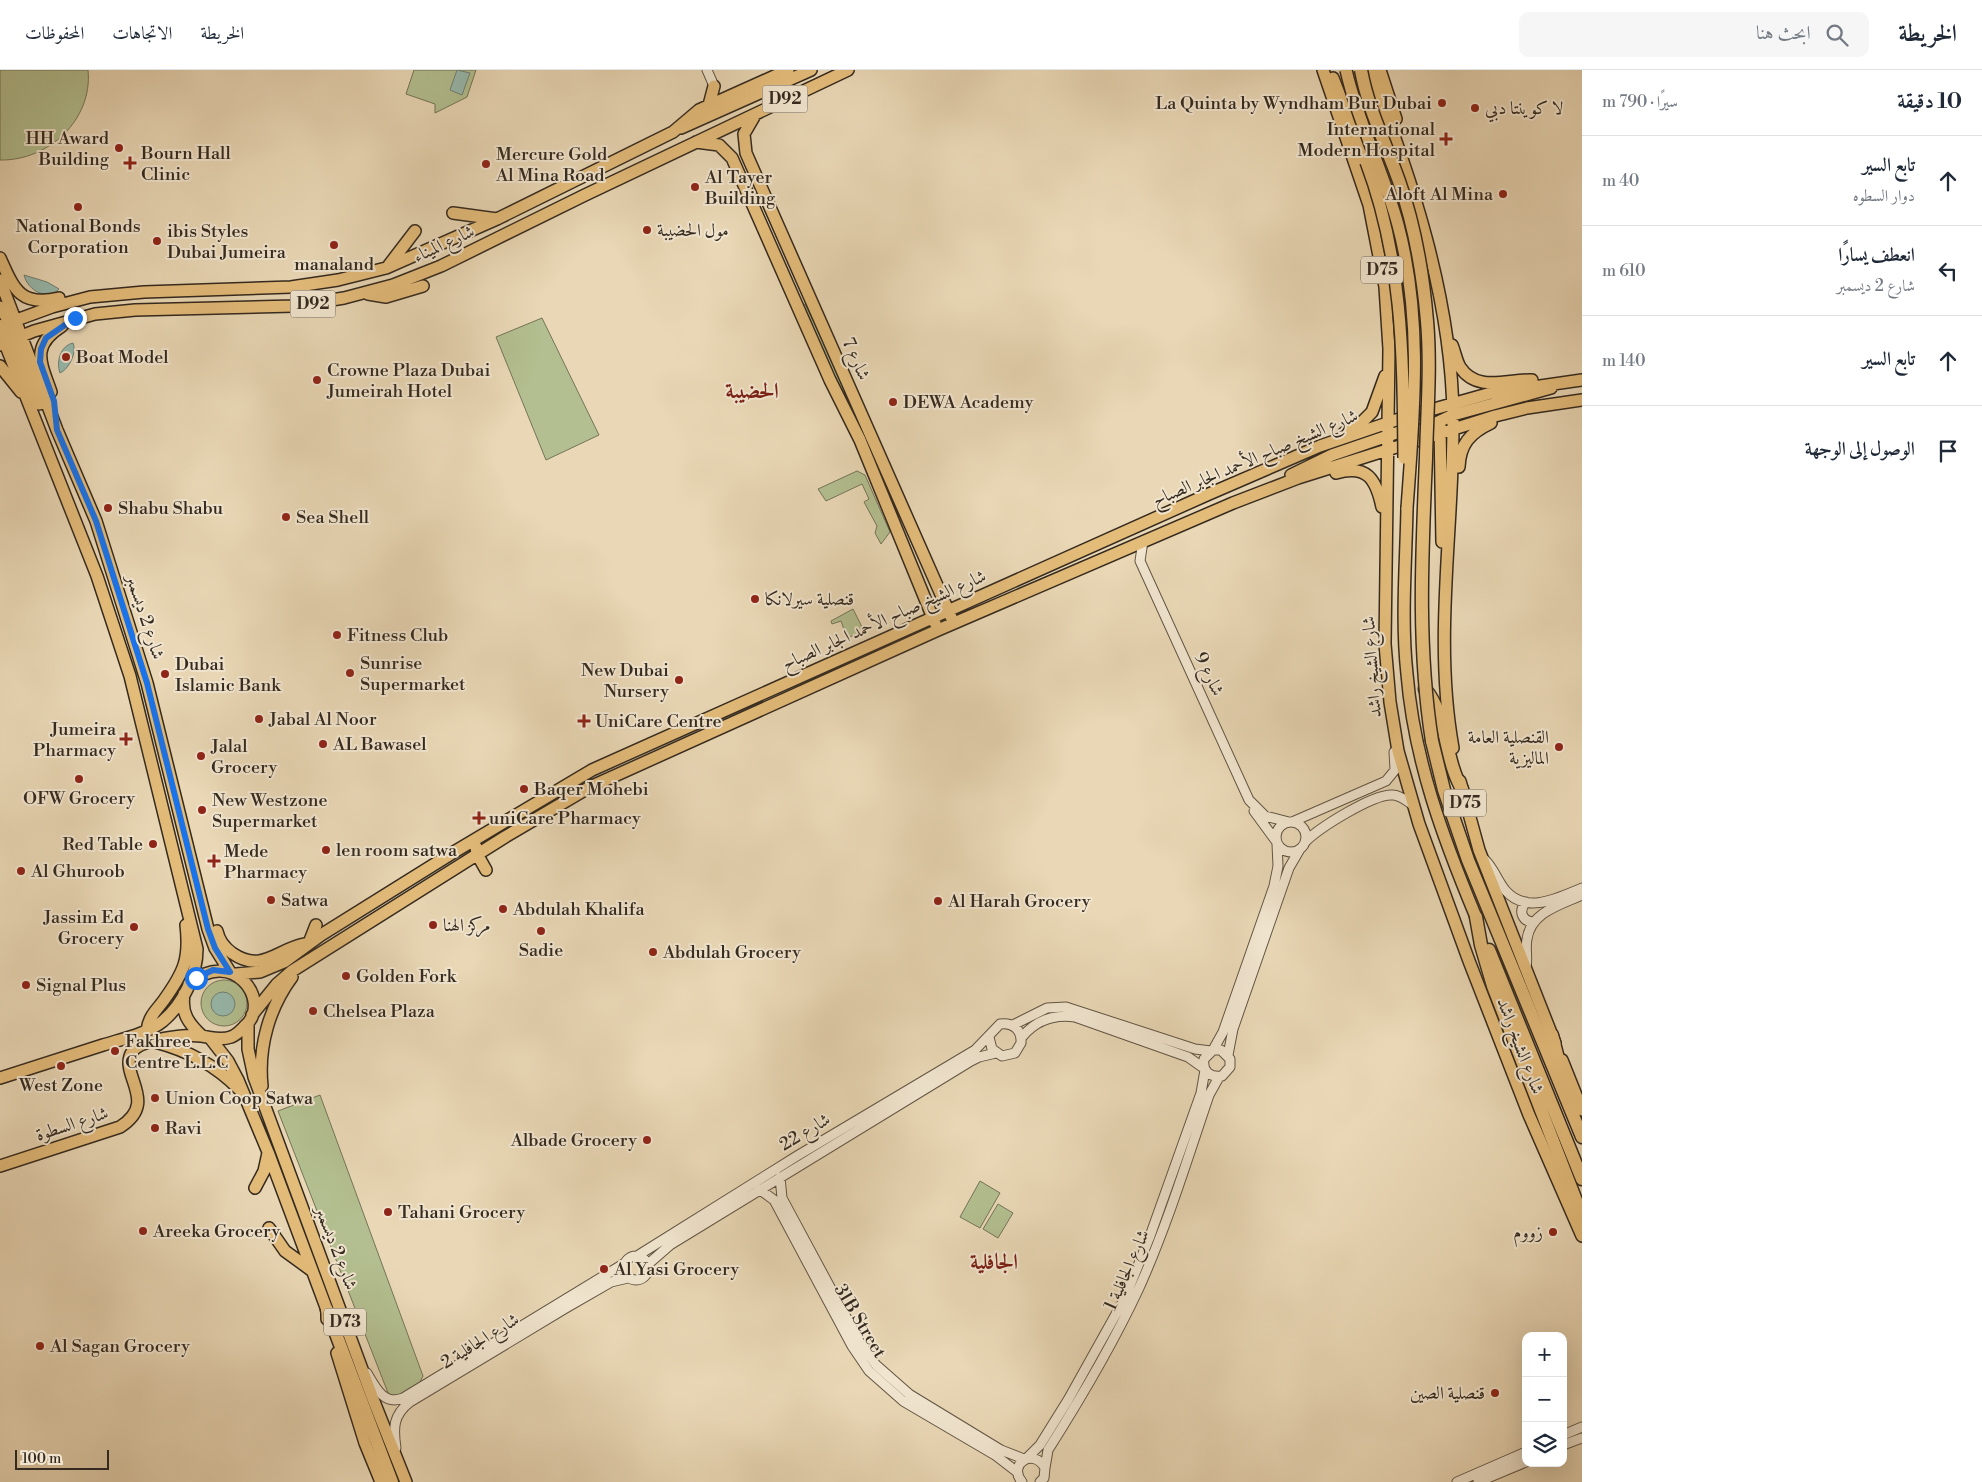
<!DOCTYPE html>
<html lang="ar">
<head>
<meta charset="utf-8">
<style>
	body { margin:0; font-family:"Libre Bodoni",Amiri,serif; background:#f6f6f7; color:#1f2937; direction:rtl }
	.controls { position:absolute; right:15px; bottom:15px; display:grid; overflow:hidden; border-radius:10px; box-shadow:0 5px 20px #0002 }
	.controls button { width:45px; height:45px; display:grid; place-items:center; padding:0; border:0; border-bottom:1px solid #e0e1e3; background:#fff; color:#1f2937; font:25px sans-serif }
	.scale { position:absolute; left:15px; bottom:12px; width:94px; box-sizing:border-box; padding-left:5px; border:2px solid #342a1f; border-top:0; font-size:14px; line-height:18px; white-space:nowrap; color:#342a1f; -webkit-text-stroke:4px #f1e5cf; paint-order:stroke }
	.stop { position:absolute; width:15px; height:15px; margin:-11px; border:4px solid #1a73e8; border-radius:50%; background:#fff }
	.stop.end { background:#1a73e8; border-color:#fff; box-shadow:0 1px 5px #0008 }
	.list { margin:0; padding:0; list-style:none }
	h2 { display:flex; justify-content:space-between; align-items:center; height:65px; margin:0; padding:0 20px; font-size:21px }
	h2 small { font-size:16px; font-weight:400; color:#747a83 }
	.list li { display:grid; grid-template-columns:32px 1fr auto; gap:15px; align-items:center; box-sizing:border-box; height:90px; padding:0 20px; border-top:1px solid #e0e1e3 }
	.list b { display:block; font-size:19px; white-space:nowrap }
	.list p { margin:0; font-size:16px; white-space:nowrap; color:#747a83 }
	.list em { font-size:16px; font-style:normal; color:#747a83 }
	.icon { flex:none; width:28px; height:28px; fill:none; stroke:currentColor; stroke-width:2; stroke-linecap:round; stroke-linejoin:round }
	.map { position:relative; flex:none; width:1582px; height:1412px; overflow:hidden; direction:ltr }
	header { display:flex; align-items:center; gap:30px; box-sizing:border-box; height:70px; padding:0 25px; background:#fff; border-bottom:1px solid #e0e1e3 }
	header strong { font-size:24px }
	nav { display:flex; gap:28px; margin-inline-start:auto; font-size:18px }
	.search { width:350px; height:45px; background:#f6f6f7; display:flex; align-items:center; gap:12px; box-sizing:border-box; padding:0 18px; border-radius:10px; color:#747a83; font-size:19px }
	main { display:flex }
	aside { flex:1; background:#fff }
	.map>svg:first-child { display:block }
	.green { fill:#b3bf90; stroke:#747458 }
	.water { fill:#97baae; stroke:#6f8075 }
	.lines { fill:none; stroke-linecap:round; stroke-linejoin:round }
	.minor-casing { stroke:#615544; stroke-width:11 }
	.major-casing { stroke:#342a1f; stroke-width:14 }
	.highway-casing { stroke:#342a1f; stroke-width:15 }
	.minor { stroke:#f1e5cf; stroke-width:9 }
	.major { stroke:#e4bc7a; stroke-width:11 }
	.highway { stroke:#e4bc7a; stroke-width:12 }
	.major-bridge-casing { stroke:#342a1f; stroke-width:14; stroke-linecap:butt }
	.highway-bridge-casing { stroke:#342a1f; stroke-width:15; stroke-linecap:butt }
	.major-bridge { stroke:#e4bc7a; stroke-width:11 }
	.highway-bridge { stroke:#e4bc7a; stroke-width:12 }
	.route { stroke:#1a73e8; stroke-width:6 }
	.poi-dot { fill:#8f2418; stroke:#f1e5cf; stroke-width:2 }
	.labels { text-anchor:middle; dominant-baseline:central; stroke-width:4; stroke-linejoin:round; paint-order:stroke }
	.shield { fill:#f1e5cf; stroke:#6d6254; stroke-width:1 }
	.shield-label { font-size:16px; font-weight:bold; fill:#342a1f }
	.poi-label { font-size:18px; fill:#342a1f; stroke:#f1e5cf; text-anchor:start }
	.street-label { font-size:18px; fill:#342a1f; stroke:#f1e5cf }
	.district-label { font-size:22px; font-weight:bold; fill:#7a1f14; stroke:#f1e5cf }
</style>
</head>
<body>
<header>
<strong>الخريطة</strong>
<div class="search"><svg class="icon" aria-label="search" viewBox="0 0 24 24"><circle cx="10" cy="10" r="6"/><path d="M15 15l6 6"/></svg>ابحث هنا</div>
<nav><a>الخريطة</a><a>الاتجاهات</a><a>المحفوظات</a></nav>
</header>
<main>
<aside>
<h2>10 دقيقة<small>سيرًا · 790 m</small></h2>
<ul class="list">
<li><svg class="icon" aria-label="ahead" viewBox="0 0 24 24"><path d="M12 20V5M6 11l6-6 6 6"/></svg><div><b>تابع السير</b><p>دوار السطوه</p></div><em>40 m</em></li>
<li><svg class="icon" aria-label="left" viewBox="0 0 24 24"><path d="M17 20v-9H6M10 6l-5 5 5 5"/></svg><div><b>انعطف يسارًا</b><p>شارع 2 ديسمبر</p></div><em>610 m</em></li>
<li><svg class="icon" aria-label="ahead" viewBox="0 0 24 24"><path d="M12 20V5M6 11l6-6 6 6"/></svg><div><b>تابع السير</b></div><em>140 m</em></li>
<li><svg class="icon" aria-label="arrive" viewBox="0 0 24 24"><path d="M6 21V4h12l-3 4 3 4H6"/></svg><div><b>الوصول إلى الوجهة</b></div></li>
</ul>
</aside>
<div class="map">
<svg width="1582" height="1412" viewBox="0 0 1582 1412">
	<rect width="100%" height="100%" fill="#e9d7b5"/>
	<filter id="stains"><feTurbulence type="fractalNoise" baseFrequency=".004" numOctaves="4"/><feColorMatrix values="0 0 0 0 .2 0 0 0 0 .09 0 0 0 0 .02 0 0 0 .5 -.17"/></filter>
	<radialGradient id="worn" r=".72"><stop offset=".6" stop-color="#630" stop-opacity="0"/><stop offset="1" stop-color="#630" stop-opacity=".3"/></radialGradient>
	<path class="green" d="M0,0h88c5,50 -40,91 -88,90z
		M414,0h62l-9,27 -32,16v-9l-29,-10z
		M805,234l61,127 -5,5 -61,-130z
		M542,248l57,117 -53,25 -50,-123z
		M857,401l8,4 25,57 -9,12 -6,-11 2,-7 -13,-24 5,-3 -7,-15 -36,17 -8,-12z
		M853,539l11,22 -17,7 -6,-17 -9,3 -1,-3z
		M201 933a23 23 0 1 1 46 0a23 23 0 1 1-46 0Z
		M320,1025l103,281 -7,14 -26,8 -112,-287z
		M980,1111l20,12 -20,35 -20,-11z
		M998,1134l15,9 -15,25 -15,-9z"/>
	<path class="water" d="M457,0l13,3 -8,22 -12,-5z
		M24,205l23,7 12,7c-11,13 -32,1 -35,-14z
		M73,273c4,10 -4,26 -13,30 -4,-11 0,-27 13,-30z
		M211 934a12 12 0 1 1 24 0a12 12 0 1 1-24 0Z"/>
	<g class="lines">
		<defs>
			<path id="minor" d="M707,0l7,16
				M1143,471l-3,20 109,239 16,16 24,6
				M1254,741l22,30
				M1276 767a15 15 0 1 1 30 0a15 15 0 1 1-30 0Z
				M1292,752l94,-41 9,-11 -1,-18
				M1305,772c14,-14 69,-49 88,-47 7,0 14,6 20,10
				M1485,790c9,9 12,20 20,30 21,25 53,8 77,-2
				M1526,832c-8,9 -4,19 7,20
				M1526,897c2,-10 -1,-19 1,-28 4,-27 33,-34 55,-44
				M1013,955l34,-17 19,-1 129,42 16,2
				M1022,967c14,-17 31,-23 53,-20l113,40 17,12
				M1213,980h8l9,9v8l-8,9c-12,2 -20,-5 -18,-17l9,-9 10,-18 51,-146 4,-20 -1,-22
				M1228,985l5,-26 56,-161 11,-19
				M780,1107l2,21 77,143 17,24 33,29 92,56 23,9
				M759,1119l15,11 78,146 17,25 34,30 92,54 22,17
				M637,1186l160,-100 178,-106 25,-26c13,-2 22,6 21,19l-6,10 -13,3 -10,-7 -3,-12
				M624 1198a12 12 0 1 1 24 0a12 12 0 1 1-24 0Z
				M647,1195l23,-20 301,-184 8,-4 17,-4
				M367,1303c8,14 17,33 36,25l222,-135
				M1563,1365l19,-8
				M1563,1375l19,-7
				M396,1378c-3,-20 -3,-33 14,-46l156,-94 45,-26 17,-4
				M1027,1388l13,-13 28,-45 57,-102 25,-62 51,-143 4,-23
				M1045,1398l3,-18c33,-52 65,-106 91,-162 28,-62 48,-128 70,-193l10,-18
				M1022,1412c-15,-18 12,-35 23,-14l-1,10 -4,4
				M1457,1412l69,-30
				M1478,1412l48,-20"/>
			<path id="major" d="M1323,0l46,135 16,82 4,62 -4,295 5,58 8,49 21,73 50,137 60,154 53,121
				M1369,0c43,107 83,231 84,347 1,111 -20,220 0,331
				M1380,0l16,49
				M1333,8l33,84
				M709,35l5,-19
				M755,45l-11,19 2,19 205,464
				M681,58l130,-58
				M696,72l23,3 13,13 98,222 30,60 75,183
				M453,143l44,6
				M0,188c14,31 20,49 59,40
				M389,195l26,-34
				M0,210l57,150 39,91 51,162 61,246 7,19 15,24
				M368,224l18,3 37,-11
				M0,237l13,21
				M0,256l52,-19 38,-10 54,-5 147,-5 47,-7 48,-12 111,-49 176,-87 26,-22 89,-40
				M0,261l97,245 33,100 67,273c0,26 -14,55 -34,72 -16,13 -41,18 -60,24 -35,11 -69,22 -103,33
				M9,264l9,16 21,54
				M0,275l34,-14 61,-17 40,-4 159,-4 50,-8 49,-13 48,-19 144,-71 263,-125
				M1452,275c3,7 4,15 8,22 17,26 47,12 72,13
				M0,296l21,26
				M51,322c-10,-29 -21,-46 11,-66
				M1440,356l2,116
				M1344,363l18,-11 10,-10 13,-36
				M1406,367l47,-22 98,-27
				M1459,397c1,-23 11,-34 32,-44
				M1336,403c31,-9 40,6 46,34
				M1291,405l41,-20 79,-27
				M1407,438c-1,55 -6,112 0,166 7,86 36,164 69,243
				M1460,711l19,69 76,193
				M476,777l1,7 9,16
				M217,861c2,10 7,16 15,22 30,21 45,-4 73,-9
				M309,873l7,-18
				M236,904l24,-2 24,-10 37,-27 133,-83 138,-82 617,-276 111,-48 82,-28 89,-25 91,-13
				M184,924c-3,19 4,29 18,42
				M252,945l25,-31 15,-13 213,-134 85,-50 348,-157 295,-127 65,-25 197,-62 32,-8 55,-8
				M248,953v26l6,28 119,322 33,83
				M147,960c2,-14 9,-19 17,-30 20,-28 26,-41 22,-75
				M210,968l18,23 10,19 30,72 59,158v9
				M155,972c34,9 60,23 85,48
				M1562,990l20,50
				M262,1016c-4,-39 7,-78 30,-109
				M0,1096l120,-39c40,-25 -2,-53 12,-75 8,-13 55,-18 69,-16 10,1 19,5 30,1 6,-2 10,-7 15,-12 26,-24 -13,-79 -57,-41
				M255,1118l9,-17 4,-18
				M269,1158l16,23 26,19
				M337,1283l28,90 16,39"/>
			<path id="highway" d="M1425,619c23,27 19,69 37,100
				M1432,671l12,49 24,70 114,277
				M1476,847l5,28 12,41 89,230
				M1489,880l93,229
				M1552,965l9,35
				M327,1240l65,172"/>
		</defs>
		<use href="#minor" class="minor-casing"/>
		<use href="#major" class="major-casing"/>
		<use href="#highway" class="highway-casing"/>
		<use href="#minor" class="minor"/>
		<use href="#major" class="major"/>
		<use href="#highway" class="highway"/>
		<defs>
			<path id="major-bridge" d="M1346,0c12,53 38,102 52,155 25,94 16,187 9,283
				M1366,92c37,98 37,193 38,296"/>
			<path id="highway-bridge" d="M1361,0c7,39 25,74 38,111 16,45 24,93 28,140 4,46 0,91 -1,137 -4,95 -9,188 6,283"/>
		</defs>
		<use href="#major-bridge" class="major-bridge-casing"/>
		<use href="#highway-bridge" class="highway-bridge-casing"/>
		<use href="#major-bridge" class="major-bridge"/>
		<use href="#highway-bridge" class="highway-bridge"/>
	</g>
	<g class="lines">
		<path class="route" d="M75,248l-29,20 -5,11 -1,13 14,39 3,29 39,91 51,162 61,246 7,19 15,24 -17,-2 -17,8"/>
	</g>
	<g class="poi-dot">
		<circle cx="1442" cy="33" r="5"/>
		<circle cx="1475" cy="38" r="5"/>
		<path d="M1443.5 61.5h5v5h5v5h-5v5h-5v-5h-5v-5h5z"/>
		<circle cx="119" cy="78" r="5"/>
		<path d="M127.5 85.5h5v5h5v5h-5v5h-5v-5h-5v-5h5z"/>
		<circle cx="486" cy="94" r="5"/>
		<circle cx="695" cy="117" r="5"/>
		<circle cx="1503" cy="124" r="5"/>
		<circle cx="78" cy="137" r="5"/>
		<circle cx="647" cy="160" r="5"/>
		<circle cx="157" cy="171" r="5"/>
		<circle cx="334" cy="175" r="5"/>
		<circle cx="66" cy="287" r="5"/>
		<circle cx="317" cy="310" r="5"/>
		<circle cx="893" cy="332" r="5"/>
		<circle cx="108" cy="438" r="5"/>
		<circle cx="286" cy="447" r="5"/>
		<circle cx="755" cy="529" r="5"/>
		<circle cx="337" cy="565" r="5"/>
		<circle cx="350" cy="603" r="5"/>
		<circle cx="165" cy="604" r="5"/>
		<circle cx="679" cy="610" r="5"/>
		<circle cx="259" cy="649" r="5"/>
		<path d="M581.5 643.5h5v5h5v5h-5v5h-5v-5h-5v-5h5z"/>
		<path d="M123.5 661.5h5v5h5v5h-5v5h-5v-5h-5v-5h5z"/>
		<circle cx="323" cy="674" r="5"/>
		<circle cx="1559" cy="677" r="5"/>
		<circle cx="201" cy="686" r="5"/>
		<circle cx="79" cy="709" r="5"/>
		<circle cx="524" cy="719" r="5"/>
		<circle cx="202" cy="740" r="5"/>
		<path d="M476.5 740.5h5v5h5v5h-5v5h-5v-5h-5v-5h5z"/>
		<circle cx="153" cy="774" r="5"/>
		<circle cx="326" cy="780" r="5"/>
		<path d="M211.5 783.5h5v5h5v5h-5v5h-5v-5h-5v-5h5z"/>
		<circle cx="21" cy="801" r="5"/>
		<circle cx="271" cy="830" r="5"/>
		<circle cx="938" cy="831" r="5"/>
		<circle cx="503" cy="839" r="5"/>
		<circle cx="433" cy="855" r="5"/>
		<circle cx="134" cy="857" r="5"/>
		<circle cx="541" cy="861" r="5"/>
		<circle cx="653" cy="882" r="5"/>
		<circle cx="346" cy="906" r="5"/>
		<circle cx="26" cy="915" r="5"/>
		<circle cx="313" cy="941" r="5"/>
		<circle cx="115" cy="981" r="5"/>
		<circle cx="61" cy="996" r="5"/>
		<circle cx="155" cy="1028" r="5"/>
		<circle cx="155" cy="1058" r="5"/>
		<circle cx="647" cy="1070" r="5"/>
		<circle cx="388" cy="1142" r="5"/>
		<circle cx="143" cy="1161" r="5"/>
		<circle cx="1553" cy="1162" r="5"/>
		<circle cx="604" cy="1199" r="5"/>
		<circle cx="40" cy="1276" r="5"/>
		<circle cx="1495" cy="1323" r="5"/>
	</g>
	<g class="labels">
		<g class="shield">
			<rect x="762.5" y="15.5" width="45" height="27" rx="4"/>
			<rect x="1361" y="186.5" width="42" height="27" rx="4"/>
			<rect x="290.5" y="220.5" width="45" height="27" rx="4"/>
			<rect x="1444" y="719.5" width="42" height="27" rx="4"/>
			<rect x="324" y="1238.5" width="42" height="27" rx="4"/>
		</g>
		<g class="shield-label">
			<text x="785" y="29">D92</text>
			<text x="1382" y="200">D75</text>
			<text x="313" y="234">D92</text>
			<text x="1465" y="733">D75</text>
			<text x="345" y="1252">D73</text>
		</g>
		<g class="poi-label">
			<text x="1432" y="33" text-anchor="end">La Quinta by Wyndham Bur Dubai</text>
			<text x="1485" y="38">لا كوينتا دبي</text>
			<text x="1435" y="59" text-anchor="end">International<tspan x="1435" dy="21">Modern Hospital</tspan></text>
			<text x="109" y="68" text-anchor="end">HH Award<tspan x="109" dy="21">Building</tspan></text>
			<text x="141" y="83">Bourn Hall<tspan x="141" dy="21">Clinic</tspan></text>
			<text x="496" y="84">Mercure Gold<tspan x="496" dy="21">Al Mina Road</tspan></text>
			<text x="705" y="107">Al Tayer<tspan x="705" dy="21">Building</tspan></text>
			<text x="1493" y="124" text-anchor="end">Aloft Al Mina</text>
			<text x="78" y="156" text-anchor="middle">National Bonds<tspan x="78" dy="21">Corporation</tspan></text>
			<text x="657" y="160">مول الحضيبة</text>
			<text x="167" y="161">ibis Styles<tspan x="167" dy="21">Dubai Jumeira</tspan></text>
			<text x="334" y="194" text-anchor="middle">manaland</text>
			<text x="76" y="287">Boat Model</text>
			<text x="327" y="300">Crowne Plaza Dubai<tspan x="327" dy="21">Jumeirah Hotel</tspan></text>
			<text x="903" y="332">DEWA Academy</text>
			<text x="118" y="438">Shabu Shabu</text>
			<text x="296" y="447">Sea Shell</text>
			<text x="765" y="529">قنصلية سيرلانكا</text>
			<text x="347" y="565">Fitness Club</text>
			<text x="360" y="593">Sunrise<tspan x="360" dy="21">Supermarket</tspan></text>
			<text x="175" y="594">Dubai<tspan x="175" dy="21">Islamic Bank</tspan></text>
			<text x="669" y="600" text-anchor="end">New Dubai<tspan x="669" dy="21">Nursery</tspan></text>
			<text x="269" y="649">Jabal Al Noor</text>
			<text x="595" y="651">UniCare Centre</text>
			<text x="116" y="659" text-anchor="end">Jumeira<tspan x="116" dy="21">Pharmacy</tspan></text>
			<text x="1549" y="667" text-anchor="end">القنصلية العامة<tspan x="1549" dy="21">الماليزية</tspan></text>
			<text x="333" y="674">AL Bawasel</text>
			<text x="211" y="676">Jalal<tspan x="211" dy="21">Grocery</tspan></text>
			<text x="534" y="719">Baqer Mohebi</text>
			<text x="79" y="728" text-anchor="middle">OFW Grocery</text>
			<text x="212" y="730">New Westzone<tspan x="212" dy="21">Supermarket</tspan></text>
			<text x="489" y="748">uniCare Pharmacy</text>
			<text x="143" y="774" text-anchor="end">Red Table</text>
			<text x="336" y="780">len room satwa</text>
			<text x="224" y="781">Mede<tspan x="224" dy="21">Pharmacy</tspan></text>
			<text x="31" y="801">Al Ghuroob</text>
			<text x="281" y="830">Satwa</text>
			<text x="948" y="831">Al Harah Grocery</text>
			<text x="513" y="839">Abdulah Khalifa</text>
			<text x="124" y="847" text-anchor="end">Jassim Ed<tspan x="124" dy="21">Grocery</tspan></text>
			<text x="443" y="855">مركز الهنا</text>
			<text x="541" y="880" text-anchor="middle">Sadie</text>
			<text x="663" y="882">Abdulah Grocery</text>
			<text x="356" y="906">Golden Fork</text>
			<text x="36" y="915">Signal Plus</text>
			<text x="323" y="941">Chelsea Plaza</text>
			<text x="125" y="971">Fakhree<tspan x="125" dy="21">Centre L.L.C</tspan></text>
			<text x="61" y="1015" text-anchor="middle">West Zone</text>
			<text x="165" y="1028">Union Coop Satwa</text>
			<text x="165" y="1058">Ravi</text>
			<text x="637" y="1070" text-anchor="end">Albade Grocery</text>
			<text x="398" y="1142">Tahani Grocery</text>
			<text x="153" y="1161">Areeka Grocery</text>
			<text x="1543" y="1162" text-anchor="end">زووم</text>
			<text x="614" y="1199">Al Yasi Grocery</text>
			<text x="50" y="1276">Al Sagan Grocery</text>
			<text x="1485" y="1323" text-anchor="end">قنصلية الصين</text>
		</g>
		<g class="street-label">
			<text transform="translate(444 174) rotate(-25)">شارع الميناء</text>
			<text transform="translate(856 289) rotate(66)">شارع 7</text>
			<text transform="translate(1255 388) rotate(-23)">شارع الشيخ صباح الأحمد الجابر الصباح</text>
			<text transform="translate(145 547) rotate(72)">شارع 2 ديسمبر</text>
			<text transform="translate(884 550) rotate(-24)">شارع الشيخ صباح الأحمد الجابر الصباح</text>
			<text transform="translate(1372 597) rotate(-94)">شارع الشيخ راشد</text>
			<text transform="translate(1209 604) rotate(65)">شارع 9</text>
			<text transform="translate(1520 976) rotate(69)">شارع الشيخ راشد</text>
			<text transform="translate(72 1054) rotate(-18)">شارع السطوة</text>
			<text transform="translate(805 1062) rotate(-31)">شارع 22</text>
			<text transform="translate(336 1178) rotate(69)">شارع 2 ديسمبر</text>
			<text transform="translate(1127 1200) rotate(-66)">شارع الجافلية 1</text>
			<text transform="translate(860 1251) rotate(59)">31B Street</text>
			<text transform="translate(480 1271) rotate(-32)">شارع الجافلية 2</text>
		</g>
		<g class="district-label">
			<text x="752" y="321">الحضيبة</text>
			<text x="994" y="1192">الجافلية</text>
		</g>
	</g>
	<rect width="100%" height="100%" filter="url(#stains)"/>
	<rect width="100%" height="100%" fill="url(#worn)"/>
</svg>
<div class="controls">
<button>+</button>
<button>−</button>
<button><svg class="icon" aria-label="layers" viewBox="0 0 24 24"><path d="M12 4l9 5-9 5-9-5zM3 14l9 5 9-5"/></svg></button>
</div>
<div class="scale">100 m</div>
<div class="stop" style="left:196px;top:908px"></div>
<div class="stop end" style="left:75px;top:248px"></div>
</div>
</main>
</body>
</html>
